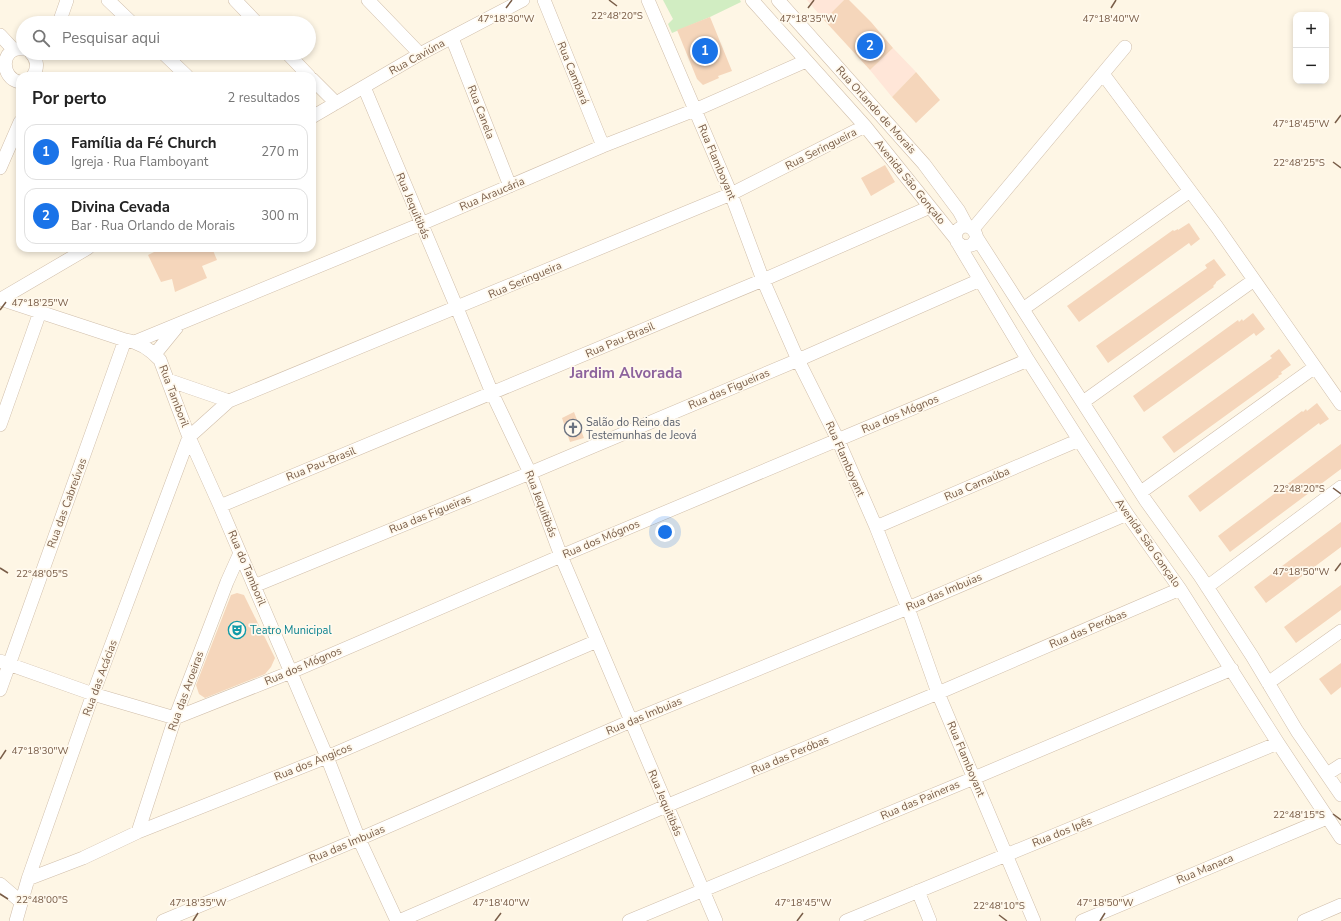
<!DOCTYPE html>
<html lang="pt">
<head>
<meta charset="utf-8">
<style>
	body { margin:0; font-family:"Nunito Sans",sans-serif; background:#f2f2f2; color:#222 }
	.controls { position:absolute; right:12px; top:12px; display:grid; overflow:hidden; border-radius:8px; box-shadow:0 2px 6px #0003 }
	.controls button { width:36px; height:36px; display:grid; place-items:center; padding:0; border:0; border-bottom:1px solid #e0e0e0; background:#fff; color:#222; font:20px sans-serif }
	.you { position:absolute; left:665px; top:532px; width:14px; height:14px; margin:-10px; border:3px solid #fff; border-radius:50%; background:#1a73e8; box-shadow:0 0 0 6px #1a73e833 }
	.badge { display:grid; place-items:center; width:26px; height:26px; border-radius:50%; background:#1a73e8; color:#fff; font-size:13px; font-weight:700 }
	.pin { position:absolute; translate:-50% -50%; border:2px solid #fff; box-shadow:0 1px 4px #0006 }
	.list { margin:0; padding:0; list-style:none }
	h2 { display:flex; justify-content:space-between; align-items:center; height:52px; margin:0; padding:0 16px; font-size:17px }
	h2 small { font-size:13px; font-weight:400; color:#767676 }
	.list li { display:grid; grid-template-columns:26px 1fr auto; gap:12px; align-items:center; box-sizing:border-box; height:56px; margin:0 8px 8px; padding:0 8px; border:1px solid #e0e0e0; border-radius:12px }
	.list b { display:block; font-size:15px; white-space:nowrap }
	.list p { margin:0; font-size:13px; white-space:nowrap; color:#767676 }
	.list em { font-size:13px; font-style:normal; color:#767676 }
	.icon { flex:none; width:22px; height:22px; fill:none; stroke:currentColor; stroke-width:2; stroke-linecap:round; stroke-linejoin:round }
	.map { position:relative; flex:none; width:1341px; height:921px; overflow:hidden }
	.search { position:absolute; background:#fff; box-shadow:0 2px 6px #0003; left:16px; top:16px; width:300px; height:44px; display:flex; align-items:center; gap:10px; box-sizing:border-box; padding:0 14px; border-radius:22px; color:#767676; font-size:15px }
	.panel { position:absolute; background:#fff; box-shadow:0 2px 6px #0003; left:16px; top:72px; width:300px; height:180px; border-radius:12px }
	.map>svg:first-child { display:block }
	.commercial { fill:#ffe6d8 }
	.green { fill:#d1edc2 }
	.building { fill:#f5d6bb }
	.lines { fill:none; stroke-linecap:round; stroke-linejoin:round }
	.minor-casing { stroke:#d0beaa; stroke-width:14 }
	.minor { stroke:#fff; stroke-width:13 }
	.ticks { fill:none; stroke:#795d48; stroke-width:1.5 }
	.labels { text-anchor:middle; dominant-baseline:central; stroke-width:3.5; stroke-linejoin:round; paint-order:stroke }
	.street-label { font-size:11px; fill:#795d48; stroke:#fff9ed }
	.worship-label { font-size:11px; fill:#5b616d; stroke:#fff9ed; text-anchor:start }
	.culture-label { font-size:11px; fill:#0d838f; stroke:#fff9ed; text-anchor:start }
	.district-label { font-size:15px; font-weight:bold; fill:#8d639d; stroke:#fff9ed }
	.ticks-label { font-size:10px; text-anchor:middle; fill:#795d48; stroke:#fff9ed; stroke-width:3.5; stroke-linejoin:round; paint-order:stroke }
</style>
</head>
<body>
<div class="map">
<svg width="1341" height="921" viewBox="0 0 1341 921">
	<rect width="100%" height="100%" fill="#fef6e5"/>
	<path class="commercial" d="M807,0h37l-20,20z
		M893,48l23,24 -24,25 -22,-27z"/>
	<path class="green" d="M663,0h77l1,2 -31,15 -38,16 -4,-9 5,-5z"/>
	<path class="building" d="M844,0h5l22,22 22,26 -23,22 -46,-50z
		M710,17l22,54 -14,5 1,2 -16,7 -6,-6 -20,-49z
		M916,72l24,28 -24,23 -24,-26z
		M885,165l10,17 -24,14 -10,-18z
		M1189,223l11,16 -9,7 -2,-3 -110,79 -12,-16 106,-76 1,1 4,-2v1z
		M162,248h50l5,12 -15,6 5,12 -32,14 -3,-13 -11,3 -13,-27z
		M1214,259l12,16 -10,7v1l-3,3 1,1 -106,76 -12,-17 111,-78 -2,-3z
		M1253,313l12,16 -9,7 -2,-3 -110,79 -11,-16 105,-76 1,2 3,-3 1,2z
		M1279,349l12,16 -10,7 1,2 -4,2 1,1 -105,76 -12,-16 110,-79 -2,-2z
		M1317,403l12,16 -9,6 -1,-2 -119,89 -12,-16 114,-85 1,1 3,-3 1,2z
		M574,412l10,26 -14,4 -8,-24z
		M1341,444v25l-111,83 -12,-16z
		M1341,522v25l-75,56 -12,-16z
		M1341,585v25l-45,33 -12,-16z
		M237,593l7,2 31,63 -4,9 -6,7 -60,24 -6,-4 -3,-9 35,-90z
		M1341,663v24l-10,8 -12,-16z"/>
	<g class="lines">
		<defs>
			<path id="minor" d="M108,0l24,23
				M235,0l22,23
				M368,0l52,54
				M544,0l59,146
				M648,0l83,194 32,86 35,80 40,80 38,87 32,81 30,85 96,228
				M752,0l113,126 90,112
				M778,0l146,164 35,47 8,15
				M59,23l8,-23
				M0,35l14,15
				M452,38l58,148
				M31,53c7,7 7,15 2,23
				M163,53l24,23
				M287,53l22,23
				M1103,74l114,153 124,177
				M312,79l24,24
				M20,82c-20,-3 -20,-36 3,-33
				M364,87l93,221 35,85 38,80 31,83 155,365
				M312,117l108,-63 103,-54
				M0,168l20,-46
				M973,229l152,-182
				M977,238l-5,7 -9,2 -6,-5c-3,-8 -1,-13 7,-16 7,0 11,4 13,12l169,263 54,75 52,80 45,75 44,64
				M959,245l69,115 51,80 48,74 53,75 98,154 63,95
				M0,299l125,41c15,2 25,9 35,20l29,77 31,69 107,251 32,82 38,82
				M1,299l87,-51
				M1023,309l167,-118
				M137,341l284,-117 182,-78 92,-36 111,-49
				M155,354l22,-27
				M168,380l61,21
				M1083,402l171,-122
				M0,425l40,-113
				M1141,492l174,-125
				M220,506l543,-226 167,-73
				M876,527l203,-87
				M254,586l276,-113 268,-113 182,-80
				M1207,587l134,-100
				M0,661l93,33 82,24 116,-46 270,-116 467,-196
				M1268,683l73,-52
				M0,690l125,-350
				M1327,774l14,-9
				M138,832l37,-114 52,-136 13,-29
				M28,879l55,-21 55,-26 189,-75 270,-116
				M0,884l21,18
				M918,891l12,30
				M16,921l12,-42 65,-185 96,-257 40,-36 502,-207 134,-68
				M163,921l196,-82 272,-118 277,-113 219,-94
				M399,921l267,-115 272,-113 242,-104
				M629,921l345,-143 258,-109
				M846,921l432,-178
				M1082,921l245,-103
				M1304,921l37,-16"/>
		</defs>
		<use href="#minor" class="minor-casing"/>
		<use href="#minor" class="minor"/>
	</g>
	<path class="ticks" d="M609,0l8,6M506,8l6,-8M808,8l6,-8M1111,8l5,-8M1335,123l6,-8M1333,162l8,6M0,310l6,-8M1333,488l8,6M0,568l8,5M1335,571l6,-8M0,759l6,-9M1333,814l8,6M0,894l8,5M999,915l8,6M193,921l5,-8M495,921l6,-8M797,921l6,-8M1100,921l5,-8"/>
	<defs>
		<symbol id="church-ring" viewBox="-11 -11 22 22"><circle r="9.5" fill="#fff9ed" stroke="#6b7280" stroke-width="1.5"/><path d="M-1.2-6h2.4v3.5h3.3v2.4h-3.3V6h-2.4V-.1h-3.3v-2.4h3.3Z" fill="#6b7280"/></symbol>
		<symbol id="theatre-ring" viewBox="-11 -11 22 22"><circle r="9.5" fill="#fff9ed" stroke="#0f9aa8" stroke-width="1.5"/><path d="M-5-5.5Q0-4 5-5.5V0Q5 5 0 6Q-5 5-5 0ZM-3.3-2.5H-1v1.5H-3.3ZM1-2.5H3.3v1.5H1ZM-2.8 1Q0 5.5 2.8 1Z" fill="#0f9aa8"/></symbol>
	</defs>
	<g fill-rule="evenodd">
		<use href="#church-ring" x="563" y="418" width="20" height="20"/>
		<use href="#theatre-ring" x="227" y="620" width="20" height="20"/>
	</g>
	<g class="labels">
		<g class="street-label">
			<text transform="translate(417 57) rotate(-29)">Rua Caviúna</text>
			<text transform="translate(573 73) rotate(68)">Rua Cambará</text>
			<text transform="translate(876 110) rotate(48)">Rua Orlando de Morais</text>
			<text transform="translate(481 112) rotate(69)">Rua Canela</text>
			<text transform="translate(821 149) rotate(-27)">Rua Seringueira</text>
			<text transform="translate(717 162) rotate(67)">Rua Flamboyant</text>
			<text transform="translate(910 182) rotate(51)">Avenida São Gonçalo</text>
			<text transform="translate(492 194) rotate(-23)">Rua Araucária</text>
			<text transform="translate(413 206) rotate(67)">Rua Jequitibás</text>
			<text transform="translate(525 280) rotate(-23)">Rua Seringueira</text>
			<text transform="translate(620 340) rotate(-23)">Rua Pau-Brasil</text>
			<text transform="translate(729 389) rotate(-23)">Rua das Figueiras</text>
			<text transform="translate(174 396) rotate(69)">Rua Tamboril</text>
			<text transform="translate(900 414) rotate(-23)">Rua dos Mógnos</text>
			<text transform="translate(845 459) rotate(66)">Rua Flamboyant</text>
			<text transform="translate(321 464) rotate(-22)">Rua Pau-Brasil</text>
			<text transform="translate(977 484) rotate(-23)">Rua Carnaúba</text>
			<text transform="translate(67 503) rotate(-70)">Rua das Cabreúvas</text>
			<text transform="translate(541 504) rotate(69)">Rua Jequitibás</text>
			<text transform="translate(430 514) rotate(-22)">Rua das Figueiras</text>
			<text transform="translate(601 539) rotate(-23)">Rua dos Mógnos</text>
			<text transform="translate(1148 543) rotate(55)">Avenida São Gonçalo</text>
			<text transform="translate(247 568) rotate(67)">Rua do Tamboril</text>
			<text transform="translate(944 592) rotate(-23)">Rua das Imbuias</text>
			<text transform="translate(1088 629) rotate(-23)">Rua das Peróbas</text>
			<text transform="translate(303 666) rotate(-23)">Rua dos Mógnos</text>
			<text transform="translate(100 678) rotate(-70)">Rua das Acácias</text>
			<text transform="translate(186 691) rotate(-70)">Rua das Aroeiras</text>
			<text transform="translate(644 716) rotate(-23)">Rua das Imbuias</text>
			<text transform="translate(790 755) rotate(-23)">Rua das Peróbas</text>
			<text transform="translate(966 759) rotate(67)">Rua Flamboyant</text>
			<text transform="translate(313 762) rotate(-22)">Rua dos Angicos</text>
			<text transform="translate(920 800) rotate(-23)">Rua das Paineras</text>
			<text transform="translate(665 803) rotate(67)">Rua Jequitibás</text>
			<text transform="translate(1062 832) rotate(-22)">Rua dos Ipês</text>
			<text transform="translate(347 844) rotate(-23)">Rua das Imbuias</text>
			<text transform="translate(1205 869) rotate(-23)">Rua Manaca</text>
		</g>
		<g class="worship-label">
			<text x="586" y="422">Salão do Reino das<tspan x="586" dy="13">Testemunhas de Jeová</tspan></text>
		</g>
		<g class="culture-label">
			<text x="250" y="630">Teatro Municipal</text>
		</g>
		<g class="district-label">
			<text x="626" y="373">Jardim Alvorada</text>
		</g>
	</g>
	<g class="ticks-label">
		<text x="617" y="19">22°48'20"S</text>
		<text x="506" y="22">47°18'30"W</text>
		<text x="808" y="22">47°18'35"W</text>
		<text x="1111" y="22">47°18'40"W</text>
		<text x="1301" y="127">47°18'45"W</text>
		<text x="1299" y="166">22°48'25"S</text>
		<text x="40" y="306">47°18'25"W</text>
		<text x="1299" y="492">22°48'20"S</text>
		<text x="1301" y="575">47°18'50"W</text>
		<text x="42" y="577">22°48'05"S</text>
		<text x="40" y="754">47°18'30"W</text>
		<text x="1299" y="818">22°48'15"S</text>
		<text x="42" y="903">22°48'00"S</text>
		<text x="198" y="906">47°18'35"W</text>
		<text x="501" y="906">47°18'40"W</text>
		<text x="803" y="906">47°18'45"W</text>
		<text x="1105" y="906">47°18'50"W</text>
		<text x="999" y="909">22°48'10"S</text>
	</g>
</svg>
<div class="controls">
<button>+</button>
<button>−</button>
</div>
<div class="you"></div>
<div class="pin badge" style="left:705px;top:51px">1</div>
<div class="pin badge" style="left:870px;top:46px">2</div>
<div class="search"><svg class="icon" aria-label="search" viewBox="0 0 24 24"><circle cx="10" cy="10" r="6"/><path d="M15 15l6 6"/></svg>Pesquisar aqui</div>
<section class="panel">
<h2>Por perto<small>2 resultados</small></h2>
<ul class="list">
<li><span class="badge">1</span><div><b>Família da Fé Church</b><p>Igreja · Rua Flamboyant</p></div><em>270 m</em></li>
<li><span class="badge">2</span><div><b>Divina Cevada</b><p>Bar · Rua Orlando de Morais</p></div><em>300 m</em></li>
</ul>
</section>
</div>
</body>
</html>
